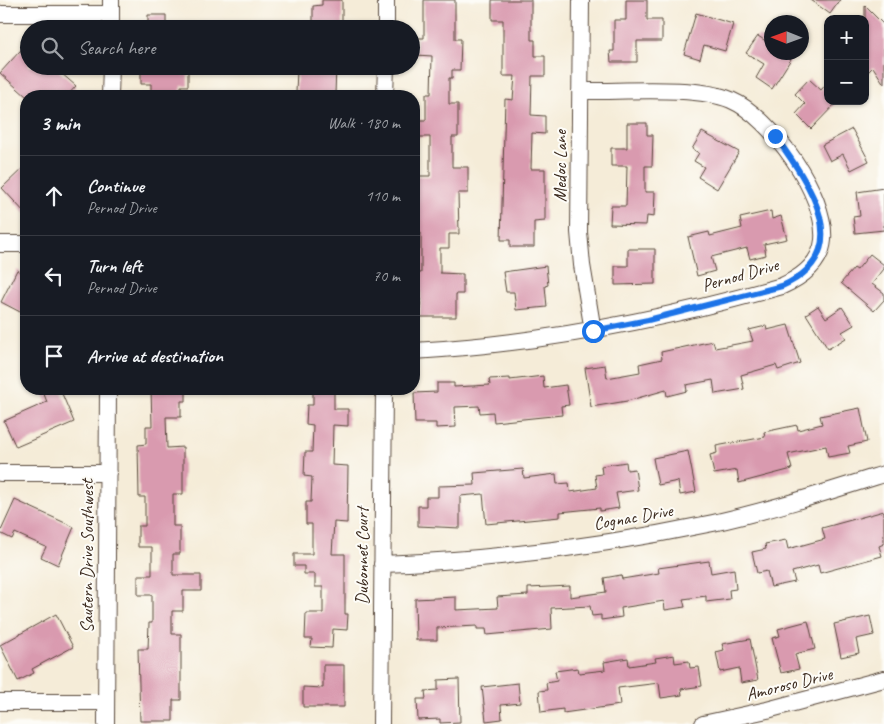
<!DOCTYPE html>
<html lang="en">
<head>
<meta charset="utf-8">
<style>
	body { margin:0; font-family:Caveat,sans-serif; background:#20242c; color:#f1f3f6 }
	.controls { position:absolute; right:15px; top:15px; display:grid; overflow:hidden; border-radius:10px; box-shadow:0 1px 4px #0004 }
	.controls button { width:45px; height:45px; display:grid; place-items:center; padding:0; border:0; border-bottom:1px solid #363941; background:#171b24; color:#f1f3f6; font:25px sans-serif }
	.compass { position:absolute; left:764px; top:15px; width:45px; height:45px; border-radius:50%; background:#171b24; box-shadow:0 1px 4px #0004; rotate:271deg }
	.stop { position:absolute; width:15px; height:15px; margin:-11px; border:4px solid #1a73e8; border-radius:50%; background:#fff }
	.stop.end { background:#1a73e8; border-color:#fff; box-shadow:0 1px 5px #0008 }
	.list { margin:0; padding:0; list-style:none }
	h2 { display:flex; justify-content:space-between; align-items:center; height:65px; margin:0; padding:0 20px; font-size:21px }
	h2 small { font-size:16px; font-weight:400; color:#9ea1a6 }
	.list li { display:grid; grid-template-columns:32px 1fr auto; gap:15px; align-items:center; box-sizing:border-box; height:80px; padding:0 20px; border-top:1px solid #363941 }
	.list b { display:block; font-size:19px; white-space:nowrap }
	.list p { margin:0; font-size:16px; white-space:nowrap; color:#9ea1a6 }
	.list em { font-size:16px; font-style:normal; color:#9ea1a6 }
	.icon { flex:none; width:28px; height:28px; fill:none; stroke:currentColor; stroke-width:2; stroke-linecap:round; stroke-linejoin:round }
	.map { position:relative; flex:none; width:884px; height:724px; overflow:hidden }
	.search { position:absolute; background:#171b24; box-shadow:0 1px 4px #0004; left:20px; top:20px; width:400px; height:55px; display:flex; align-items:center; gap:12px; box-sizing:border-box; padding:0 18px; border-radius:28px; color:#9ea1a6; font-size:19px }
	.panel { position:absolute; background:#171b24; box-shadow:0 1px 4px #0004; left:20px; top:90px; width:400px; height:305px; border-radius:20px }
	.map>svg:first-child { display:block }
	.building { fill:#d99aaf }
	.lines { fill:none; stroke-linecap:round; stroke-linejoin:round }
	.minor-casing { stroke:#57473a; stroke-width:18 }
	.minor { stroke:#fff; stroke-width:16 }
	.route { stroke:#1a73e8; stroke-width:6 }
	.labels { text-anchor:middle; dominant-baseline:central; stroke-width:4; stroke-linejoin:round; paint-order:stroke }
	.street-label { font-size:18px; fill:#3b2a1e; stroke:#fdfcf7 }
</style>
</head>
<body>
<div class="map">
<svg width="884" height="724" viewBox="0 0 884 724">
	<rect width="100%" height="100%" fill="#fdfcf7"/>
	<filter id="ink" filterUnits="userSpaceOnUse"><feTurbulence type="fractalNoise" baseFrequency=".02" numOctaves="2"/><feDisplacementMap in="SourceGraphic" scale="10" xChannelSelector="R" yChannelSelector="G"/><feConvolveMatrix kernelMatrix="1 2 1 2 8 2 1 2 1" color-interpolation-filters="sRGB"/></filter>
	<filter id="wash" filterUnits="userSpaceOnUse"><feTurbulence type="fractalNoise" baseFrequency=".0096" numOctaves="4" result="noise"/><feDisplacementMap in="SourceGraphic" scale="20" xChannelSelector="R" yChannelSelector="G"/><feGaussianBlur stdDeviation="1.12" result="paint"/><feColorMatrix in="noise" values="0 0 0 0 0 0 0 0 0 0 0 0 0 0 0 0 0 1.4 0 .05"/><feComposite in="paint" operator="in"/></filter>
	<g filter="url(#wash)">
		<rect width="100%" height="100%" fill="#f5ecd8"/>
		<g id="blocks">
			<path class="building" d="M322,0h20v29h-29v-23l9,-1z
				M424,0h31v39h6l-1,31h-8v8h-3v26h9v33h-6v30h16v26h-10l1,41h-10v14h-9v25l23,1v20h-7v23h-36l1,-27h-5v-17h5v-40h-6l1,-57h14v-39h-14v-17h10v-26h5l1,-38 -16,-1 1,-17h7z
				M492,0h39v40h4v16h10v20h-13l-1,39 14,1v18l-13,-1 -1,36h14v52l-11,1v25h-24v-7h-9l4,-141 8,1 2,-24h-12v-56h-11z
				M626,0h21v20h15v21h-25v21h-26l-1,-11h4v-31h12z
				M811,0h29l-10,14z
				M865,6l19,19v59l-11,-17 -8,8z
				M696,13l37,11 -8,27 -21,-6 -4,14 -16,-5z
				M148,15h18v14h-18z
				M758,36l14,9v7h9l10,7 -19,30 -16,-11 8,-14 -18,-11z
				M29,41v25h24l23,20 -9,10h-41l-26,-23z
				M309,66h27l-1,28 -39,-1 1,-24 12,1z
				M141,67h47v19h-7v10h-30v-12h-10z
				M809,79l12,11 7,-8v19h10l-27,28 -15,-15 9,-10 -10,-10z
				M627,123h20v12h6l-1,31h-7v26h10l-1,25 -7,-1 -1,9 -36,-1 1,-18h15l1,-40h-16v-18h16z
				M852,129l17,32 -18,9 -8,-16 -13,7 -8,-16z
				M702,132l37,20 -22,37 -19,-12 6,-10 -10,-6 5,-8 -7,-4z
				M26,165v49l-24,-26z
				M884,188v42l-29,3 -2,-16 7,-1 -3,-24z
				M771,211l1,8 9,-3 6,23 -23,5 2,11 -16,4 -3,-11 -36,9 4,14 -18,5 -9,-39 21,-5 1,4 32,-8 -2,-10z
				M628,249h27v35l-40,1v-19h13z
				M870,254l14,11v4l-12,15 12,9v7l-10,11 -33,-28 13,-15 3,2z
				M546,266l2,19 -3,1 2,21 -31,3 -2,-18h-8l-3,-20z
				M17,270l9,5v29l-4,9 -21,-11z
				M818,306l8,12 16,-11 12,18 -12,7 4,6 -18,11 -22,-35z
				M788,325l12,38 -22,7 -2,-5 -35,10 3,14 -29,5 -2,-14 -27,5 1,6 -20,5 -1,-6 -39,11 -36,6 -6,-39 20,-3 2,13 33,-6 -1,-8 23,-5 -1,-7 52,-11 2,7 38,-7 -4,-11 17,-4 1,4z
				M543,376l1,12 22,-3 3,20 -8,1 1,9 -68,7 -1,-10 -13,1 -1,-7 -24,1 1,20 -20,1v-5h-21l-1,-30 23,-1v-9h17v4l36,-2 -1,-6 21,-1v2z
				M42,389h18l14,33 -58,25 -12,-26 43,-19z
				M151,389h35v12h-5v16h-15l1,31 16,-1v47h-10v32h7v28h-7v21h28v16h-18v20h-11v23h9v66h-8v21h-33l-2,-72h10l1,-26h3v-28h-14v-20h14v-28h-14v-21h7v-29h-6l-1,-52 8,-1v-18h6z
				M313,390l21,1v18h14v17l-15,-1 -1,40 16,1 -1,57 -13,-1 -2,32h13v60h3l-1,16 -14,-1 -1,19 -21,-1 1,-8h-7l1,-26h17v-26h-8v-13h-11v-8h-10v-12h18v-30h-6v-22h5l1,-25 -8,-1 1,-24h7l1,-27 -7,-1 1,-19h6z
				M860,408l7,34 -19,4 2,7 -22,4 -2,-11 -38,8 4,15 -53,14 -2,-13 -23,4 -4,-19 7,-2 -1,-7 49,-9 -1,-5 33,-7 1,5 24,-6 -2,-8z
				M688,451l8,41 -16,3 -2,-14 -20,4 -5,-27z
				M626,462l1,8 8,-1 3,21 -22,3 3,15 -19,3v-3l-40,4v5l-74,7 -3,-30 -23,2v32l-42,-2v-20h8v-9h12v-11l37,-1 -1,-12 49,-4 1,9 32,-4 1,10 12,-1 1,9 27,-4 -2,-13 7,-1 -1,-8z
				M15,500l59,27 -16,38 -17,-8 5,-10 -31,-14 -3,6 -12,-6z
				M884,511v33l-5,2 3,10 -62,17 -2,-8 -26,7 3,10 -24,5 -4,-16 -10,2 -5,-21 14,-3 -1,-5 21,-4 2,9 37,-10 -3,-11z
				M709,561l2,12 23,-4 2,20 -7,1 1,9 -24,3v-6l-23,3 2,8 -20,3 -1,-9 -43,7 1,9 -21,3v-5l-9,1 -2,-10 -39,2 1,21 -65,6 -1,-6h-9v-3l-40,2v12h-21l-1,-41 41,-2v13l42,-2 -1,-11 31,-2v-7l42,-2v11l36,-5 -2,-14 17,-3 1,4 37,-6 -1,-5z
				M56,614l17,33 -41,22 2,4 -16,8 -18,-36z
				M870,616l4,19 -18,4 3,14 -18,4 -7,-33z
				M808,621l7,28 -20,5 4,15 -18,4 -9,-35 8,-2 -2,-7z
				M750,639l8,41 -17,3 -2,-15 -19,4 -4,-20 8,-2 -2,-6z
				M674,655l1,8 14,-2 1,7 9,-1 3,19 -21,3 1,6 -21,3 -2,-15 -41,5 2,17 -57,8v-4l-22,3 -2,-21 8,-1 -1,-7 11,-2 -2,-10 23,-3 1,5 26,-3 -1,-8 24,-4 1,8 27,-4 -1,-4z
				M323,665h21v42h-41v-20l20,1z
				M459,679l1,43 -20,1v-4l-22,1 -1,-21h9l-1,-8 13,-1v-10z
				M518,683l2,20 -19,2 1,14 -16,2 -4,-34z"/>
		</g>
	</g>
	<g filter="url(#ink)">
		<use href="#blocks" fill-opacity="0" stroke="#57473a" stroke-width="1"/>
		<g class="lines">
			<defs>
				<path id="minor" d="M581,0l-2,232 3,33 11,66
					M0,14h111
					M111,29v-29
					M386,29v-29
					M110,96l1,-30
					M385,96l1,-30
					M0,244h26
					M414,351c126,-7 247,-31 368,-65 20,-9 39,-23 41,-46 4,-45 -52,-123 -92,-140 -36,-15 -110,-8 -151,-9
					M0,473h108
					M382,564c112,-4 221,-18 331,-41 58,-13 114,-31 171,-49
					M0,702h106
					M106,724l2,-335
					M381,724l3,-335
					M703,724l64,-14 117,-31"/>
			</defs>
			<use href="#minor" class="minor-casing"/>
			<use href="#minor" class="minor"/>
		</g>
	</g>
	<g class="lines" filter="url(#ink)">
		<path class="route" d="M593,331l55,-11 134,-34c77,-34 26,-104 -7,-150"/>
	</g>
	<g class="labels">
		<g class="street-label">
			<text transform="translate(560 166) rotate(-90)">Medoc Lane</text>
			<text transform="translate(740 275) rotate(-16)">Pernod Drive</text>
			<text transform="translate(633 517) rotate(-10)">Cognac Drive</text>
			<text transform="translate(87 556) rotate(-90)">Sautern Drive Southwest</text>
			<text transform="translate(362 556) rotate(-90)">Dubonnet Court</text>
			<text transform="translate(789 684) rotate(-14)">Amoroso Drive</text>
		</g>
	</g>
</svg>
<div class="controls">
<button>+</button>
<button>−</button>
</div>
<svg class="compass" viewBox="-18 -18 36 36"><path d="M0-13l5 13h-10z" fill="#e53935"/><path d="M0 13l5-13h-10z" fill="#9ea1a6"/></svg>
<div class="stop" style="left:593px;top:331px"></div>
<div class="stop end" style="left:775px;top:136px"></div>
<div class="search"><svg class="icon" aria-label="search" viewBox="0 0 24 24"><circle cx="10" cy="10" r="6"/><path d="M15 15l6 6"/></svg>Search here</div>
<section class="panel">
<h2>3 min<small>Walk · 180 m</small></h2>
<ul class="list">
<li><svg class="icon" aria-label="ahead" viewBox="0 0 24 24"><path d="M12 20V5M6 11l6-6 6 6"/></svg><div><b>Continue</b><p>Pernod Drive</p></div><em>110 m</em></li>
<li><svg class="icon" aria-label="left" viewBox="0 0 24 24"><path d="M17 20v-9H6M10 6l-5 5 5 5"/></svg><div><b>Turn left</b><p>Pernod Drive</p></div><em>70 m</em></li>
<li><svg class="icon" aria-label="arrive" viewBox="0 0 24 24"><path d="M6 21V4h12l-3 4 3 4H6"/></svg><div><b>Arrive at destination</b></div></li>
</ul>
</section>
</div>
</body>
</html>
